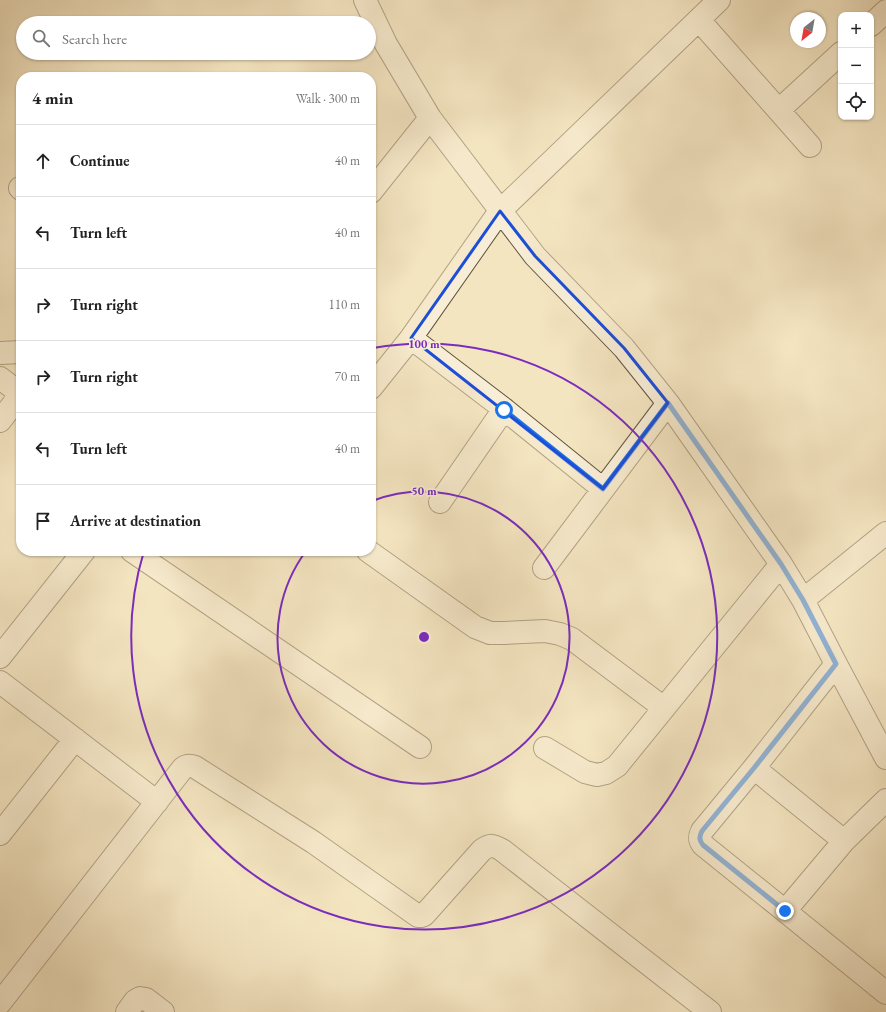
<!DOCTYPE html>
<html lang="en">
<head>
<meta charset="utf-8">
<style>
	body { margin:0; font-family:"EB Garamond",serif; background:#f2f2f2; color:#222 }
	.controls { position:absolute; right:12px; top:12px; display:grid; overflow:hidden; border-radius:8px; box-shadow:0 1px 3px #0004 }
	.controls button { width:36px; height:36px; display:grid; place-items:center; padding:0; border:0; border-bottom:1px solid #e0e0e0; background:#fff; color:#222; font:20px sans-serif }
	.compass { position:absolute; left:790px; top:12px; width:36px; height:36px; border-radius:50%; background:#fff; box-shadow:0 1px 3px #0004; rotate:211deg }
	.stop { position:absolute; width:12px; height:12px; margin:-9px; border:3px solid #1a73e8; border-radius:50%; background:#fff }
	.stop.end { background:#1a73e8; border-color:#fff; box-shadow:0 1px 4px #0008 }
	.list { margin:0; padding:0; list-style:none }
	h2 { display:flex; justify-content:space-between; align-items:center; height:52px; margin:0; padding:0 16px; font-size:17px }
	h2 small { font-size:13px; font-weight:400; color:#767676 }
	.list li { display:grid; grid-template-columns:26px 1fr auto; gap:12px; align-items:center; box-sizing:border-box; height:72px; padding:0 16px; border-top:1px solid #e0e0e0 }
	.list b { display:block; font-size:15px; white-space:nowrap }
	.list em { font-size:13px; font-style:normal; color:#767676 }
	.icon { flex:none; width:22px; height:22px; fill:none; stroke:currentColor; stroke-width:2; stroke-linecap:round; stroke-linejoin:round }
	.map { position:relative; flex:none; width:886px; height:1012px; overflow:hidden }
	.search { position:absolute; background:#fff; box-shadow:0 1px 3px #0004; left:16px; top:16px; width:360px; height:44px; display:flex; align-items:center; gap:10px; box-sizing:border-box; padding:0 14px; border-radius:22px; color:#767676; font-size:15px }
	.panel { position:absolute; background:#fff; box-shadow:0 1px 3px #0004; left:16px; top:72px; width:360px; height:484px; border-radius:16px }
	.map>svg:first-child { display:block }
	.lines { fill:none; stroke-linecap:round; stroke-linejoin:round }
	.street-casing { stroke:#62533d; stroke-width:24 }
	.street { stroke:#f8eed7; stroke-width:22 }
	.route { stroke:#1a73e8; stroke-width:5 }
	.marked { fill:none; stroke:#1d4ed8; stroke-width:3; stroke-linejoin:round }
	.ring { fill:none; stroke:#7b2cbf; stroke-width:2 }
	.centre { fill:#7b2cbf; stroke:#f8eed7; stroke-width:2 }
	.ring-label { font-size:12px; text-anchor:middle; font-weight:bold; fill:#7b2cbf; stroke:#f8eed7; stroke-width:3.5; stroke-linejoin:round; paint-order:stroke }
</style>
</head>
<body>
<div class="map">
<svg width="886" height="1012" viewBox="0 0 886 1012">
	<rect width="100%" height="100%" fill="#f4e5c1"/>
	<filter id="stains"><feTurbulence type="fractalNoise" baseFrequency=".005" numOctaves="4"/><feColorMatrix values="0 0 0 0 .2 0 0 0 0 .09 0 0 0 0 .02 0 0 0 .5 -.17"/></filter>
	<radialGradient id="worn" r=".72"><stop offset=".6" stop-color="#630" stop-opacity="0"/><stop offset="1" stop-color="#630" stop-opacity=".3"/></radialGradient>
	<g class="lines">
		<defs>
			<path id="street" d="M365,0l21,44 44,74 105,138 89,92 44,55 113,161 22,36 33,64 50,94
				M699,20l111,126
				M871,25l15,-14
				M779,110l62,-57
				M20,188l1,1
				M371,192l59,-74
				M411,338l93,71 99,80
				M0,353l21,-1
				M0,378l21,16
				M371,388l40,-50 89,-127 219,-211
				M0,421l21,-27
				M440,502l64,-93
				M132,551l288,196
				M368,551l107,76 15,6h15l40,-2 15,3 12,5 92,69
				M544,568l124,-165
				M803,600l83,-67
				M0,657l84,-106
				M836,664l-82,104 -52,63c-3,6 -3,9 1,14l82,66 101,82
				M0,682l157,120
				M545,748l40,24 12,3 9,-2 11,-7 164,-202
				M754,768l90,73
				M0,834l75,-95
				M785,911l59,-70 42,-41
				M0,1003l183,-235c4,-3 7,-3 12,-1l118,75 105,74h3l3,-1 58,-65c9,-6 11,-5 20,0l208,162
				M127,1012l8,-11 5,-3 6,1 17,13"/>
		</defs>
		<use href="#street" class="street-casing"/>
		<use href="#street" class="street"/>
	</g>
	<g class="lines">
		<path class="route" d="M504,410l99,79 65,-86 113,161 22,36 33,64 -82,104 -52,63c-3,6 -3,9 1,14l82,66"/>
	</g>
	<path d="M0 0H886V1012H0ZM500,211l35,45 89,92 44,55 -65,86 -192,-151z" fill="#f4e5c1" fill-opacity=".55" fill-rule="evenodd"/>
	<path class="marked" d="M500,211l35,45 89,92 44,55 -65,86 -192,-151z"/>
	<g class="ring">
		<path d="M372 501A146 146 0 1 1 306 551"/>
		<path d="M373 348A293 293 0 1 1 144 551"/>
	</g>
	<circle cx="424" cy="637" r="6" class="centre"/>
	<g class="ring-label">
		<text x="424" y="348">100 m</text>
		<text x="424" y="495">50 m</text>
	</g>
	<rect width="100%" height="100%" filter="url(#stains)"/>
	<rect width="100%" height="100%" fill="url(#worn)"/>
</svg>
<div class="controls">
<button>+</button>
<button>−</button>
<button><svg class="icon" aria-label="locate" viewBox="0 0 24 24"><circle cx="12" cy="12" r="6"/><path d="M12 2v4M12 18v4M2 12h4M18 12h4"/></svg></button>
</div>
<svg class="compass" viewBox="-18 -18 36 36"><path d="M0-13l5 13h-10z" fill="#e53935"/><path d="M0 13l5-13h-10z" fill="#767676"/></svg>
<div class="stop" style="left:504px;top:410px"></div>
<div class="stop end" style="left:785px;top:911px"></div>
<div class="search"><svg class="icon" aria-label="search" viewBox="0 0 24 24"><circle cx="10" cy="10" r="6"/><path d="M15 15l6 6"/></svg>Search here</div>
<section class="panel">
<h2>4 min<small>Walk · 300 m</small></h2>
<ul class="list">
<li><svg class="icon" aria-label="ahead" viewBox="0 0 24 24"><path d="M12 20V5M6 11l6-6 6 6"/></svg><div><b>Continue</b></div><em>40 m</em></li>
<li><svg class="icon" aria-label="left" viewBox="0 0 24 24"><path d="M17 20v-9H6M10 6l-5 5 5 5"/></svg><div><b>Turn left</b></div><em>40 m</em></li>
<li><svg class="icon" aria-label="right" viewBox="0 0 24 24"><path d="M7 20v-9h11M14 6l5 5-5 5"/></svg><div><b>Turn right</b></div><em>110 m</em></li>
<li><svg class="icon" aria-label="right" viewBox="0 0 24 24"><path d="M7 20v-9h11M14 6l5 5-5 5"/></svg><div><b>Turn right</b></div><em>70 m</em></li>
<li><svg class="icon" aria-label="left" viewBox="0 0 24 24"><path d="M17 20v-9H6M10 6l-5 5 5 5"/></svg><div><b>Turn left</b></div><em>40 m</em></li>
<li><svg class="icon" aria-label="arrive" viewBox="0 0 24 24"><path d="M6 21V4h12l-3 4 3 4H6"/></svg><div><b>Arrive at destination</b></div></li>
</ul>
</section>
</div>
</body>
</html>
